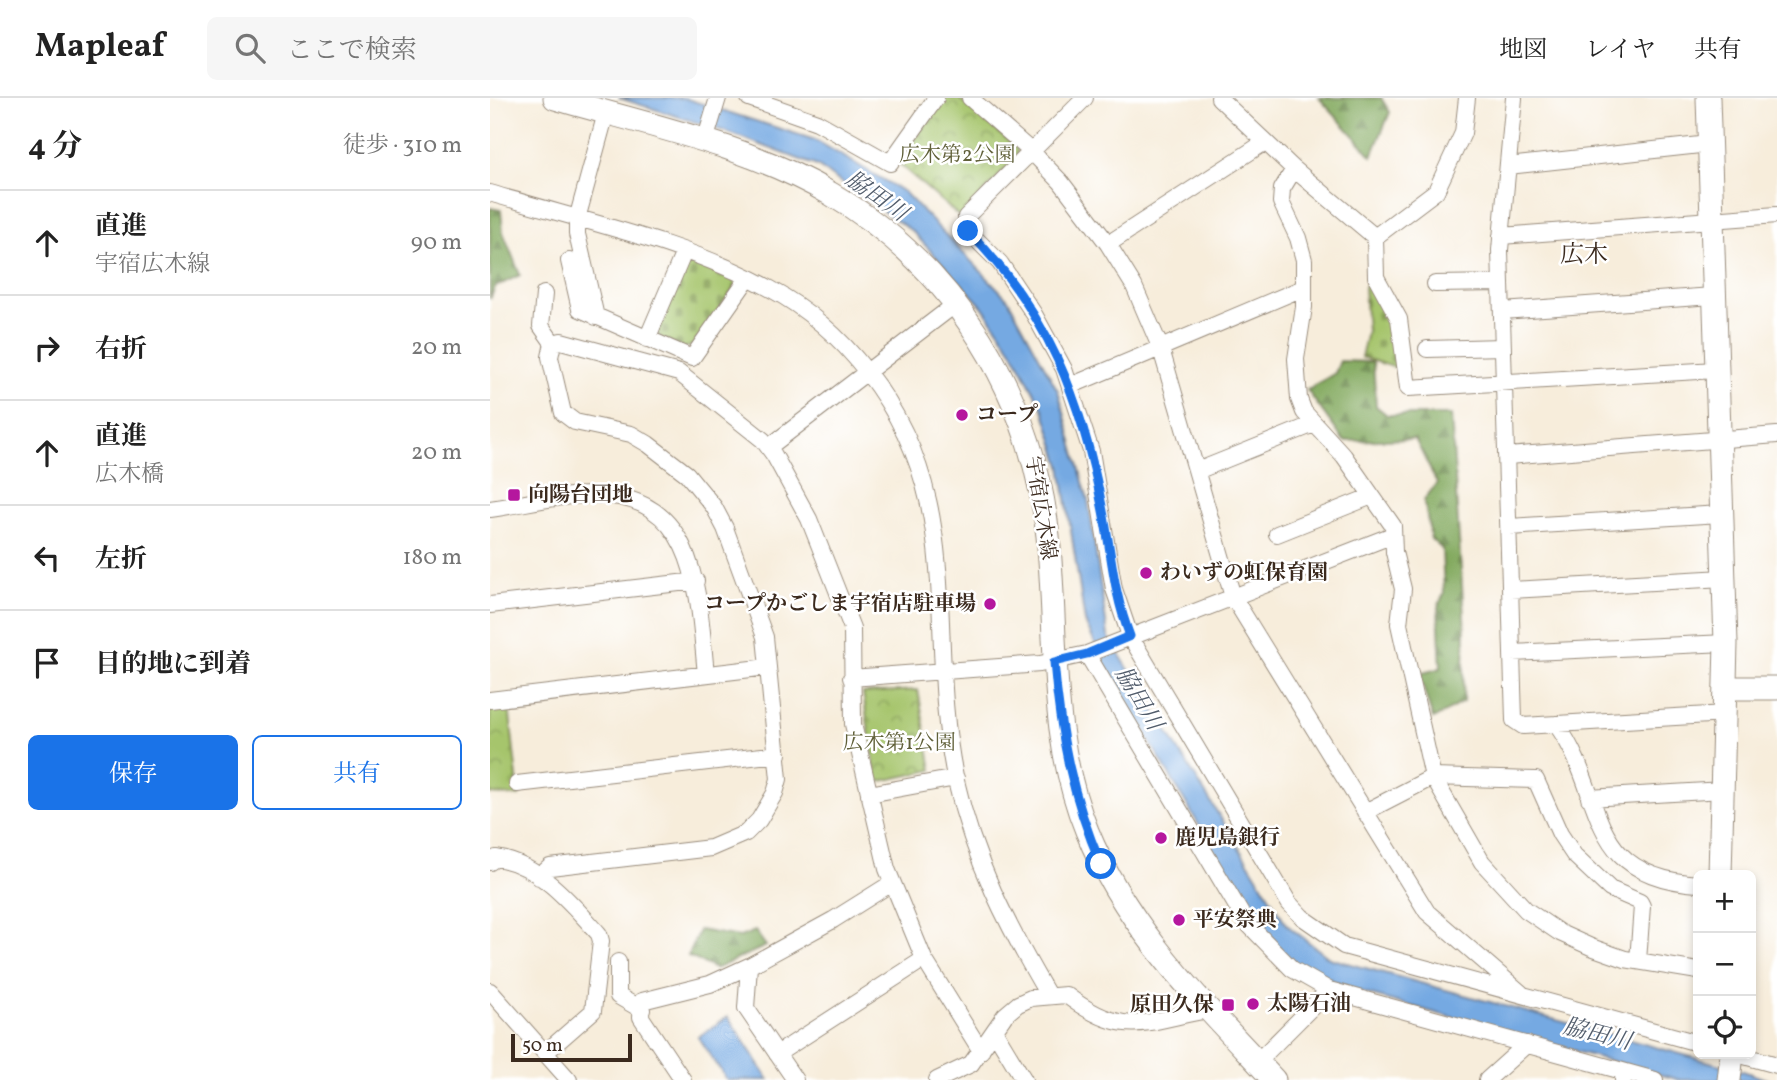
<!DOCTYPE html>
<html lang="ja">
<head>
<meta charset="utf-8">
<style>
	body { margin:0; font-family:Vollkorn,"Noto Serif JP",serif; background:#f6f6f6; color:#222 }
	.controls { position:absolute; right:21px; bottom:21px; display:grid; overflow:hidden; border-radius:10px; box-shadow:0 4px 10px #0003 }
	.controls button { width:63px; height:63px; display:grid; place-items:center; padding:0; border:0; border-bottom:2px solid #e0e0e0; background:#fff; color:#222; font:35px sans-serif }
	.scale { position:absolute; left:21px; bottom:18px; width:121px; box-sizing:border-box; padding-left:7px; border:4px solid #3b2a1e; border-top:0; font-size:19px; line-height:24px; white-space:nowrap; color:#3b2a1e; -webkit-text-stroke:5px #fff; paint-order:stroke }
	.stop { position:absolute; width:21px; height:21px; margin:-16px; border:5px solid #1a73e8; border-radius:50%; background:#fff }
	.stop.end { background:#1a73e8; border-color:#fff; box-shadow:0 2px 7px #0008 }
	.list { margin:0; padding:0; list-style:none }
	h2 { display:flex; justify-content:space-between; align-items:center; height:91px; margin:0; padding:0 28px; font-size:30px }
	h2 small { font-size:23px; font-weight:400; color:#767676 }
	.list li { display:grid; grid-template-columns:46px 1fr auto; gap:21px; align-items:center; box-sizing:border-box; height:105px; padding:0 28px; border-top:2px solid #e0e0e0 }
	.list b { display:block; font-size:26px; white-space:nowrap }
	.list p { margin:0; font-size:23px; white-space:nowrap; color:#767676 }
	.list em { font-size:23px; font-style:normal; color:#767676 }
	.actions { display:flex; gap:14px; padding:21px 28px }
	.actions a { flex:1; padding:16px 0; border:2px solid #1a73e8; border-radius:10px; text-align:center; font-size:24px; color:#1a73e8 }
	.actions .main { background:#1a73e8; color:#fff }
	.icon { flex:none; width:38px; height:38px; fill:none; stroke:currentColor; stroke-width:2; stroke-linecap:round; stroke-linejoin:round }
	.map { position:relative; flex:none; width:1287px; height:982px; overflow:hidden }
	header { display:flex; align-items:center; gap:42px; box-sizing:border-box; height:98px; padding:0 35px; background:#fff; border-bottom:2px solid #e0e0e0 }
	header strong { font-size:33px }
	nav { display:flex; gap:38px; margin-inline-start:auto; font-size:24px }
	.search { width:490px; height:63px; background:#f6f6f6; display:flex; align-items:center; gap:18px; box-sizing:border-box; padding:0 24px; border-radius:10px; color:#767676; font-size:26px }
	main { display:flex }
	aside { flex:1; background:#fff }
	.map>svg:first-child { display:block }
	.forest { fill:url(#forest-firs); stroke:#606a3f; stroke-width:2 }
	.cemetery { fill:url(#cemetery-stones); stroke:#707845; stroke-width:2 }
	.park { fill:url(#park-crowns); stroke:#707845; stroke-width:2 }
	.water { fill:#75a9e2; stroke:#586a80; stroke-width:2 }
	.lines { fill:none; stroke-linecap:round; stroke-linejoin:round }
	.street-casing { stroke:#998c7c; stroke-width:18 }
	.secondary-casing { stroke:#998c7c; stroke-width:25 }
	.street { stroke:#fff; stroke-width:16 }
	.secondary { stroke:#fff; stroke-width:23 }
	.route { stroke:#1a73e8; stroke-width:9 }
	.poi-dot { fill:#b5179e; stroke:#fff; stroke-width:2.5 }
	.labels { text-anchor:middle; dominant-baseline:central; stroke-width:5; stroke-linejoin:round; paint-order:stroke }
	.park-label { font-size:21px; fill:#606039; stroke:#fff }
	.poi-label { font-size:21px; font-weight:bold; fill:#3b2a1e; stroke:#fff; text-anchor:start }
	.street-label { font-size:21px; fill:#3b2a1e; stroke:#fff }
	.water-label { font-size:23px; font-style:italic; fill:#525d6c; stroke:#fff }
	.quarter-label { font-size:24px; fill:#3b2a1e; stroke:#fff }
</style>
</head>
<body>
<header>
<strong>Mapleaf</strong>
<div class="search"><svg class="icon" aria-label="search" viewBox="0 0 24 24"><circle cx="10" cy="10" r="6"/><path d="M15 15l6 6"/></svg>ここで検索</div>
<nav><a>地図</a><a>レイヤ</a><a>共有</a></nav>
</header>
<main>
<aside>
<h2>4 分<small>徒歩 · 310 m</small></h2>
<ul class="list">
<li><svg class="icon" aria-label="ahead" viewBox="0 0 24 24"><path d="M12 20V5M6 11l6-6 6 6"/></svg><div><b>直進</b><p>宇宿広木線</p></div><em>90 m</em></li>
<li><svg class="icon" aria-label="right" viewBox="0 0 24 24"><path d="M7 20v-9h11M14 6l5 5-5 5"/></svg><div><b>右折</b></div><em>20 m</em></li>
<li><svg class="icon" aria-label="ahead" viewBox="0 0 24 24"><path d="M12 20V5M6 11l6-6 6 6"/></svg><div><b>直進</b><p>広木橋</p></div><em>20 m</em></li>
<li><svg class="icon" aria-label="left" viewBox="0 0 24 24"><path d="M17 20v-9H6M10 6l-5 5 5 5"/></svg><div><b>左折</b></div><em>180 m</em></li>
<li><svg class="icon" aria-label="arrive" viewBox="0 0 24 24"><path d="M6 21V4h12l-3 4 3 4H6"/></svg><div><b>目的地に到着</b></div></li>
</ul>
<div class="actions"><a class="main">保存</a><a>共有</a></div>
</aside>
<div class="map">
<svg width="1287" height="982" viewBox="0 0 1287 982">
	<defs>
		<pattern id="forest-firs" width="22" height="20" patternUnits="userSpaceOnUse" patternTransform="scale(1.75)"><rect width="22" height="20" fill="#84aa60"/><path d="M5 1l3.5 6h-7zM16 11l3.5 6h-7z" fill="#6d8b4f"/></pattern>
		<pattern id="cemetery-stones" width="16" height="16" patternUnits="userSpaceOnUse" patternTransform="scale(1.75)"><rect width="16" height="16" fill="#a6c56c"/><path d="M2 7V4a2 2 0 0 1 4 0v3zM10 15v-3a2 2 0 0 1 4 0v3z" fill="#88a058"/></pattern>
		<pattern id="park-crowns" width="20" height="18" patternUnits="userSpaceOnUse" patternTransform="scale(1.75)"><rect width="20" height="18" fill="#a6c56c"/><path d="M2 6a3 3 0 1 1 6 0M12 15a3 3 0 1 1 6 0" fill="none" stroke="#88a058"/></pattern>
	</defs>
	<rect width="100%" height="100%" fill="#fff"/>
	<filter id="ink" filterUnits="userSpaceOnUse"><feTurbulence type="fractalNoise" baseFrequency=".0143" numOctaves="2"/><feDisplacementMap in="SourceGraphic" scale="14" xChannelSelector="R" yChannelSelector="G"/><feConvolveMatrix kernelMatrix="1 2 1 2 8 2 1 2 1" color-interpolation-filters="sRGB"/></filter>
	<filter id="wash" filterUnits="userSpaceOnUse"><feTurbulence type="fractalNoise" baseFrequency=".00686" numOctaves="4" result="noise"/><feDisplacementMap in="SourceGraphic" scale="28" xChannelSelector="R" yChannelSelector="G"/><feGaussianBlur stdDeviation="1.57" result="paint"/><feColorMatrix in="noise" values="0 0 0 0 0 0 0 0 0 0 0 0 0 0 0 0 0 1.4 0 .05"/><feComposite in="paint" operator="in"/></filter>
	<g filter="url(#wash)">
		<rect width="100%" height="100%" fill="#f7eddb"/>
		<path class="forest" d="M829,0h62l9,14 -18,44z
			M0,110l11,2 2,22 17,43 -25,12 -5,12z
			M850,263l33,1 3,44 11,9h64l14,217 -2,70 -30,17 -14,-45 22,-6 -3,-61 6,-14 -2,-44 -11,-10 -7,-39 13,-17 -22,-44 -71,2 -37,-51 28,-17z
			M209,832l41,7 15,-6 11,15 -51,23 -27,-13z"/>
		<path class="cemetery" d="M201,164l42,16 3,7 -44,61 -8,2 -25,-11 -2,-8 28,-63z
			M879,182l25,39 3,49 -36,-11 6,-25 -3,-45z"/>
		<path class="park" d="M453,0h15l60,51 -1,7 -56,62 -63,-55z
			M428,592l14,80 -55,12 -14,-89z
			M19,608l10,90 -29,-2v-86z"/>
		<path class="water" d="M129,0h65l131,42 89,52 104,107 50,92 30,109 20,136 179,289 42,33 414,113 25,9h-88l-328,-90 -60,-27 -28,-27 -158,-269 -21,-45 -24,-156 -18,-57 -31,-59 -30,-44 -70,-75 -95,-65 -93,-35z
			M238,919l41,63h-42l-29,-43z"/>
	</g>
	<g filter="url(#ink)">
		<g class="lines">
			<defs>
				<path id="street" d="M259,0l68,24 73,41 46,-65
					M480,0l62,54 29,30 47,62 26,42 27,63 72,248 194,315 94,81
					M595,0l-119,119 2,14 32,32 34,51 30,55 27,82 23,138 16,47 159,267 13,14 42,29 354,97
					M729,0l75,71 81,68 61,-46 27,-58 4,-35
					M1024,0l-14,152 14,470 9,6 203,-12
					M215,43l13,-43
					M1018,68l201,-22
					M804,71l-12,20 -1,13 17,36 6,22v47l-8,52 3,40 5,13 40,44 49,70 1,26 9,37 -4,35 34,153 49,85 44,48 34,23 31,14 34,12 73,12
					M0,95c89,27 198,50 279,95 39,21 71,49 98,84 103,131 57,261 89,409 18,80 51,144 92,214
					M1011,138l276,-21
					M885,139l1,40 23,42 9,69 308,-18
					M618,146l157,-102
					M79,163l11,48 112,49 56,-80
					M945,186l66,-1
					M54,196l-3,32 12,17
					M1012,213l211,-15
					M106,219l-19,-83v-15l29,-106
					M157,241l37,-87
					M937,251l76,-2
					M580,288l233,-98
					M279,349l188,-144
					M1017,358l270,-21
					M707,373l117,-47
					M0,411c35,-5 72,-15 107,-14 103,1 101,104 109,179
					M1019,429l212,-13
					M787,436l95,-38
					M1020,492l214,-12
					M0,507l206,-24
					M1022,555l214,-10
					M597,556l159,268 46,47 37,21 297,82 -3,8
					M361,580l189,-14 47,-10 306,-119
					M0,602l278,-33
					M1066,626c52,71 25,152 142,160
					M27,686l261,-30
					M379,696l87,-16
					M1099,700l134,-8
					M875,714l68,-35 103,3 24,54 14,21 36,34 30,13 2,4 -4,55
					M0,764l6,-4c43,6 75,45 103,76l2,7 -8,70 -48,42
					M49,779l11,-10 161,-19 35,-15 13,-13 16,-27 4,-14 -14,-142 -40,-109 -11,-21 -27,-33 -39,-30 -17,-10 -56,-12 -12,-9 -13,-56 3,-14 8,-2 118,32 84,67 11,15 35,64 43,109 1,96 34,145 37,90 57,92
					M128,864v34l24,14
					M0,893l79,89
					M505,934l29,48
					M287,956l147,-95
					M1247,956l40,11
					M767,964l72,-72
					M1136,974l29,8
					M193,982l-42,-63 1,-16 68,-17 39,-18
					M305,982l-49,-72 3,-42 84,-46 59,-37
					M447,982l34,-16 34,-49 13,-11 13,-6 35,-3c59,44 76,27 142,15
					M997,982l40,-36"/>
				<path id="secondary" d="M65,0c92,27 193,47 276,96 124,73 201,200 217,342 10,100 0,200 39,295 40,99 116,172 187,249
					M1218,0l18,545 -6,232
					M1237,590h50
					M1239,982l3,-26"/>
			</defs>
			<use href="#street" class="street-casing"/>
			<use href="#secondary" class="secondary-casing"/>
			<use href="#street" class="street"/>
			<use href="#secondary" class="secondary"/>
		</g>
	</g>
	<g class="lines" filter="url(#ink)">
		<path class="route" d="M478,133c80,81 114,169 135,280 9,45 10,81 27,125l-43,18 -33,8c6,72 18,136 47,202"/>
	</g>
	<g class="poi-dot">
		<circle cx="472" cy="317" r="7"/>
		<rect x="17" y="390" width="14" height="14" rx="3.5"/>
		<circle cx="656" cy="475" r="7"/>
		<circle cx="500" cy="506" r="7"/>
		<circle cx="671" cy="740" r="7"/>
		<circle cx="689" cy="822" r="7"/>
		<circle cx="763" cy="906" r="7"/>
		<rect x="731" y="900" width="14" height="14" rx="3.5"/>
	</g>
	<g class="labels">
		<g class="park-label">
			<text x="467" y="57">広木第2公園</text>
			<text x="409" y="645">広木第1公園</text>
		</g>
		<g class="poi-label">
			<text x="486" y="317">コープ</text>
			<text x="38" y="397">向陽台団地</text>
			<text x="670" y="475">わいずの虹保育園</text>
			<text x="486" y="506" text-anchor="end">コープかごしま宇宿店駐車場</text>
			<text x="685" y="740">鹿児島銀行</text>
			<text x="703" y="822">平安祭典</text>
			<text x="777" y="906">太陽石油</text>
			<text x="724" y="907" text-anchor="end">原田久保</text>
		</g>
		<g class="street-label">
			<text transform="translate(550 410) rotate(81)">宇宿広木線</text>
		</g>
		<g class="water-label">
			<text transform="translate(386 99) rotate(35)">脇田川</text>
			<text transform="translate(648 601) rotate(59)">脇田川</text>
			<text transform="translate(1107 937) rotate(14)">脇田川</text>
		</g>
		<g class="quarter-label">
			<text x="1094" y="158">広木</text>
		</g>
	</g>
</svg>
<div class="controls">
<button>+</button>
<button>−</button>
<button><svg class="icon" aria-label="locate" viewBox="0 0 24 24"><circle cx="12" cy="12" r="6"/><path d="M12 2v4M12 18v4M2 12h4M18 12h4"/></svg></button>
</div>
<div class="scale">50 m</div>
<div class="stop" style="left:611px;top:766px"></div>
<div class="stop end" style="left:478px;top:133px"></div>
</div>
</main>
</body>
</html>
